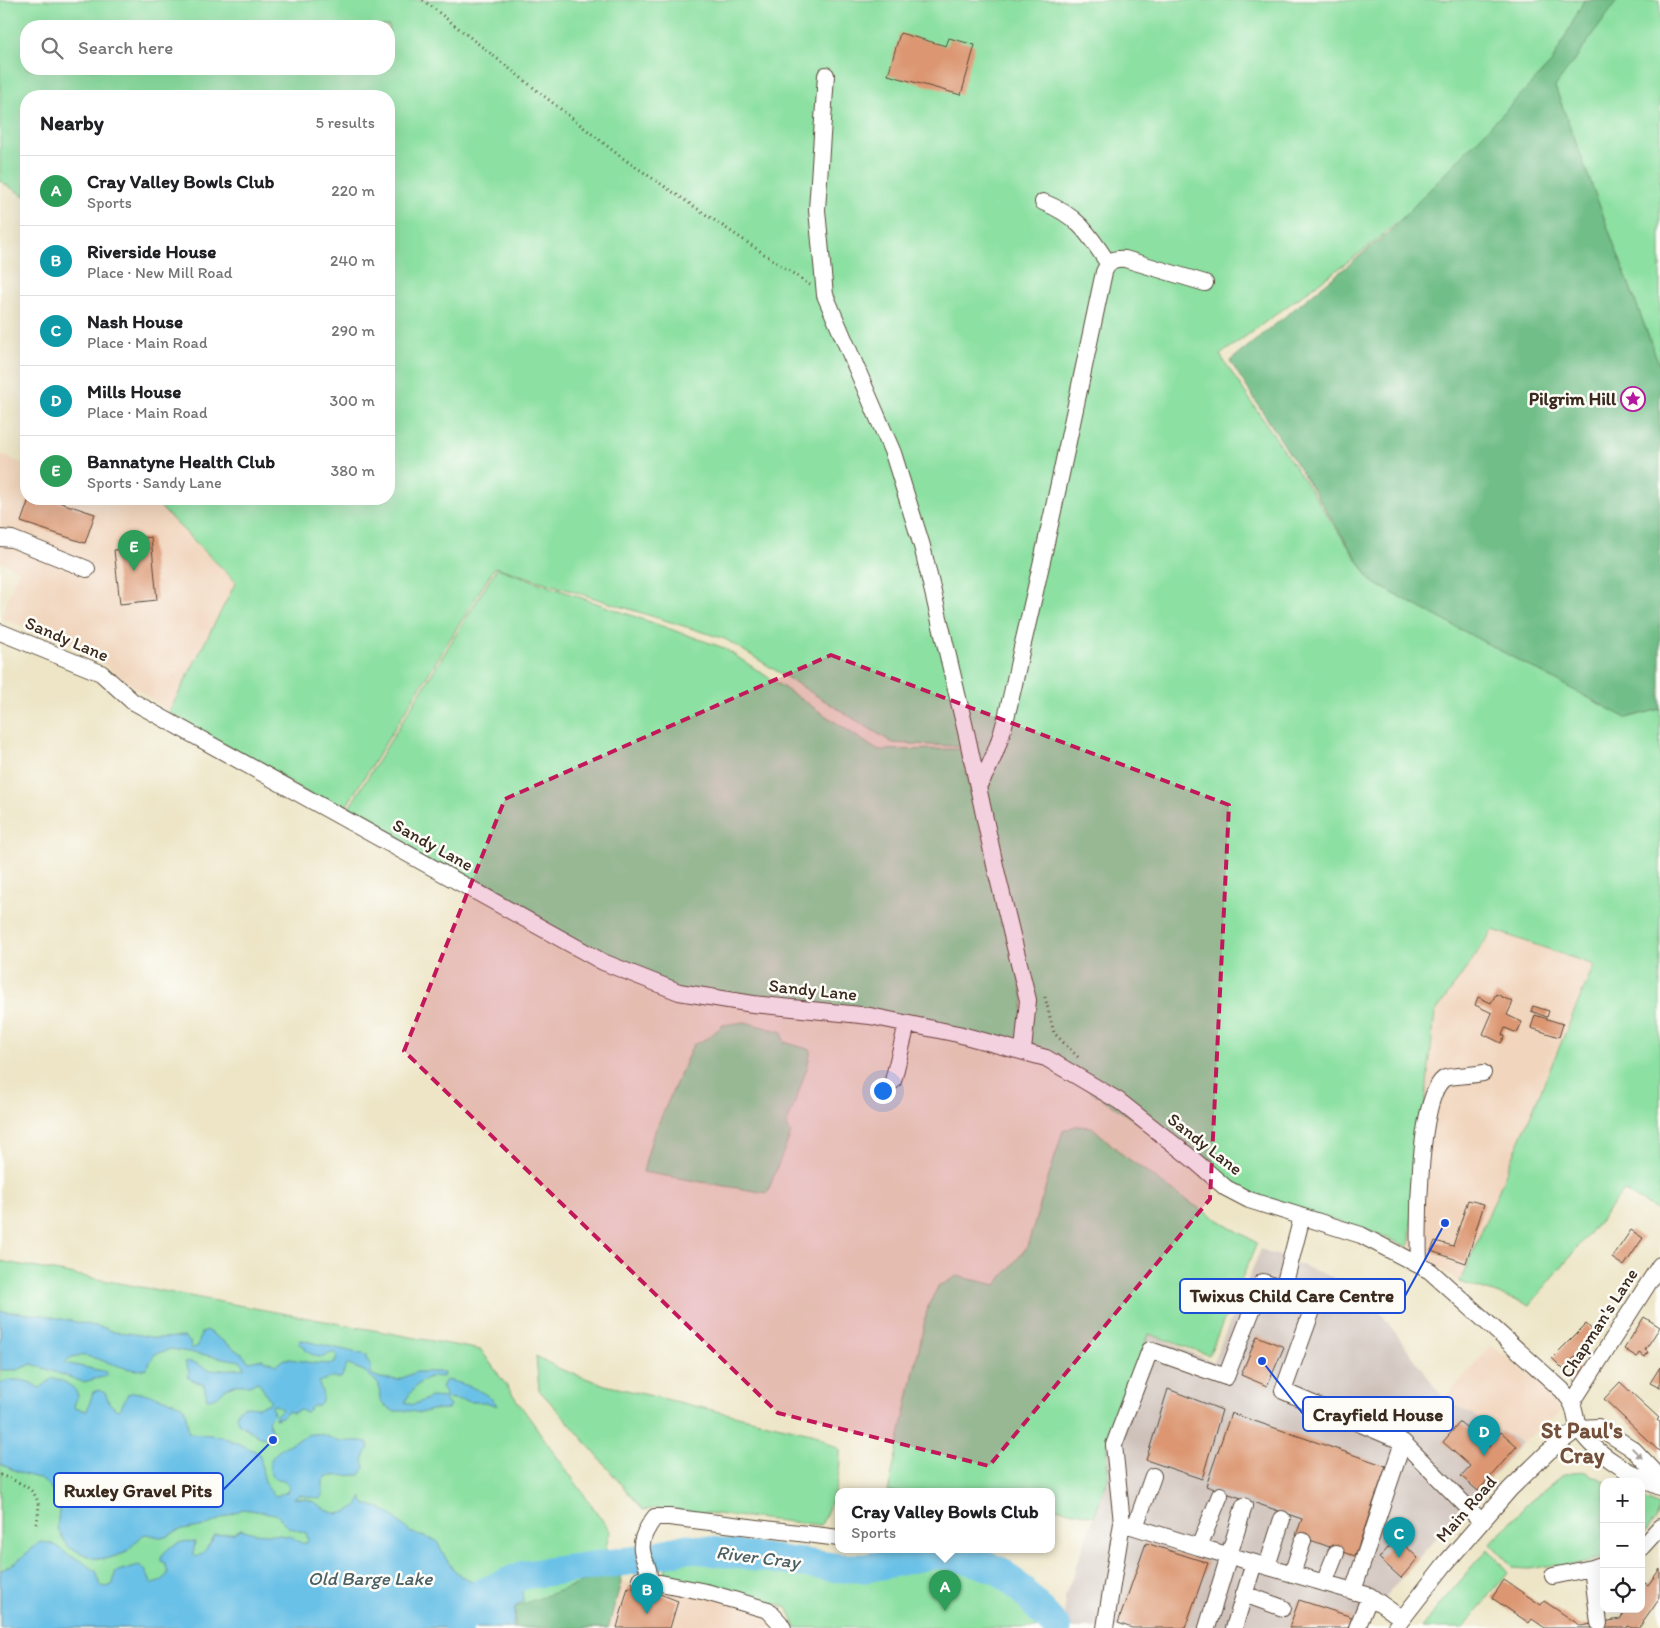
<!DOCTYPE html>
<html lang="en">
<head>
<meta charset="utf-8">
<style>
	body { margin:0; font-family:Itim,sans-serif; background:#f2f2f2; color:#202124 }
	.controls { position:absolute; right:15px; bottom:15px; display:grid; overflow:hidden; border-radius:10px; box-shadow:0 5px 20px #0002 }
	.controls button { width:45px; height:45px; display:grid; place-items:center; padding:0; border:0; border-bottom:1px solid #e0e0e0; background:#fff; color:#202124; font:25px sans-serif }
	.you { position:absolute; left:882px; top:1090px; width:18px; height:18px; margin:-12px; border:4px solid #fff; border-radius:50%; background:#1a73e8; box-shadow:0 0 0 8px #1a73e833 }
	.badge { display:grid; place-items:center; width:32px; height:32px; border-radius:50%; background:#b5179e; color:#fff; font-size:16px; font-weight:700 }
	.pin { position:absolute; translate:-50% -41px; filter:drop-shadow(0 1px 2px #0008) }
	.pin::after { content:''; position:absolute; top:26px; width:18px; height:15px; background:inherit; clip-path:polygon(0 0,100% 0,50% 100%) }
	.popup { position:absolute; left:835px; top:1488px; width:220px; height:65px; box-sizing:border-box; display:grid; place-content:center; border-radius:10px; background:#fff; filter:drop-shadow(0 1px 4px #0005); font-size:16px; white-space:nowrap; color:#757577 }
	.popup b { font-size:19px; color:#202124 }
	.popup::after { content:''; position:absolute; left:50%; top:100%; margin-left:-10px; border:10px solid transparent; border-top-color:#fff }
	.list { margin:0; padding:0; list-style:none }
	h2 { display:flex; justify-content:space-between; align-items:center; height:65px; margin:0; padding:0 20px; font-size:21px }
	h2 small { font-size:16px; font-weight:400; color:#757577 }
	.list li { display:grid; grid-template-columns:32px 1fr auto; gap:15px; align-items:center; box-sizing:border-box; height:70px; padding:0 20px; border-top:1px solid #e0e0e0 }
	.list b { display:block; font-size:19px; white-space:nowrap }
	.list p { margin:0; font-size:16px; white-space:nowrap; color:#757577 }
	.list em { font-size:16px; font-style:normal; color:#757577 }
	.icon { flex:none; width:28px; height:28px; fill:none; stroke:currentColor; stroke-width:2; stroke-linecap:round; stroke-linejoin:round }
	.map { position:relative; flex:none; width:1660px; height:1628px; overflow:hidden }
	.search { position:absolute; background:#fff; box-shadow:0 5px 20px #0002; left:20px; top:20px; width:375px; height:55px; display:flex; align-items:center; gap:12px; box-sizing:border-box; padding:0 18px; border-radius:20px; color:#757577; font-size:19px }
	.panel { position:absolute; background:#fff; box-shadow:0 5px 20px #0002; left:20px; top:90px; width:375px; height:415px; border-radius:20px }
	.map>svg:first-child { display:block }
	.built { fill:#f1d5bd }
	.industrial { fill:#cec1ba }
	.green { fill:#8ce0a2; stroke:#648560; fill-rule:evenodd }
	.forest { fill:#71be88; stroke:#567453 }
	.water { fill:#6ac1e7; stroke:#527682 }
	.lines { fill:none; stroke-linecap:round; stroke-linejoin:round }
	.river { stroke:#6ac1e7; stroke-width:29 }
	.building { fill:#dc9772 }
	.minor-casing { stroke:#564637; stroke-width:18 }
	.path { stroke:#564637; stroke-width:3; stroke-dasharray:1 4; stroke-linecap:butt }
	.minor { stroke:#fff; stroke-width:16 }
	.oneway { fill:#a79f9a }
	.marked { fill:#c2185b; fill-opacity:0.2; stroke:#c2185b; stroke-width:4; stroke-dasharray:10 6; stroke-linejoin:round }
	.labels { text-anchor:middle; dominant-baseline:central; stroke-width:5; stroke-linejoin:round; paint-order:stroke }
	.poi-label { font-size:18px; font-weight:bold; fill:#3b2a1e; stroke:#fdfcf7; text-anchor:end }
	.street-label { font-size:18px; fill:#3b2a1e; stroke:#fdfcf7 }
	.water-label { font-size:19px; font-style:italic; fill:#4b5f64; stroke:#fdfcf7 }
	.district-label { font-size:22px; font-weight:bold; fill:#73503b; stroke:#fdfcf7 }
	.leader { fill:none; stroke:#1d4ed8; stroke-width:2 }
	.callout-dot { fill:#1d4ed8; stroke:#fdfcf7; stroke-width:2 }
	.callout { fill:#fdfcf7; stroke:#1d4ed8; stroke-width:2 }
	.callout-label { font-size:19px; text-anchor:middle; font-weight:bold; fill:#3b2a1e }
</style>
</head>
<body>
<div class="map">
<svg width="1660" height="1628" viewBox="0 0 1660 1628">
	<rect width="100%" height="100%" fill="#fdfcf7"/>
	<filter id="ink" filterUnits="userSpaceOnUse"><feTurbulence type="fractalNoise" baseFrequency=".02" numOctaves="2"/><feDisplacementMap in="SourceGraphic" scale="10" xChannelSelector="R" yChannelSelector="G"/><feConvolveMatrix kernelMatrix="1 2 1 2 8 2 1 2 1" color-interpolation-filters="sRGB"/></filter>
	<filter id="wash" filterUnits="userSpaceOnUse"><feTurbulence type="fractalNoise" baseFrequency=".0096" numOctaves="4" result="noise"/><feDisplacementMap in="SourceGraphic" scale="20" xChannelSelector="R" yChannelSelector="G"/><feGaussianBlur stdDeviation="1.12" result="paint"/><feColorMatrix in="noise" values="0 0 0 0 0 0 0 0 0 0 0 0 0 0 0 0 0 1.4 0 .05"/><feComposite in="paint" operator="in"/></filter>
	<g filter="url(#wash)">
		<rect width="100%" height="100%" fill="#ede5c6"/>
		<path class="built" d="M0,454l26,11v34h126l84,83 -67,130 -89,-65 -79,-29 18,-48 -19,-8z
			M1493,930l101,35 -134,317 -51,-35 26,-234z
			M1491,1345l58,45 11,22 -38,31 -78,-44z
			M621,1582l84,13 61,19 14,14h-172z"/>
		<path class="industrial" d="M1261,1249l103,41 80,109 78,44 -100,111 -59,69 -3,5h-295l-1,-1 1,-31 43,-118 -1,-35 42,-109 64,28z"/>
		<path class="green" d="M0,0h1660v367l-105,-280 -184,158 -151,110 152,227 254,136 34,-9v503l-36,-21 -94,114 -70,-23 134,-317 -101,-35 -58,83 -26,234 -47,-19 -113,-30 -223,-151 5,-49 -60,-251 -78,-4 -168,-104 -230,-72 -153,246 -173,-101 67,-130 -84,-83h237v-403h-363v101l-26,-16zM26,26h363v43h-363z
			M497,568l227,80 153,102 83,-1 64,250 -6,47 -339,-55 -76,-30 -259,-145z
			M745,1022l37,10 2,10 27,8 -4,18 -21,59 5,6 -24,60 -124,-21 9,-34 41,-93 15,-7 15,-13z
			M1075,1126l17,1 31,28 64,46 70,42 -48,112 -60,-21 -42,109 1,35 -14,38 -43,-9v-15h-163l40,-186 10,-19 19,-11 39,9 31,-38 36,-116z
			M0,1261l481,89 129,181 -11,45 23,-8 -1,14 -13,46h-608z
			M536,1356l24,13 45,16 210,49 25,16c1,30 -7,49 -19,75l-162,-17 -16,2 -72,-85 -32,-35z
			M1586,1472l21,10h-3v76l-41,9 -5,-3 -28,5 -16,-1 -23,-24 36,-40 35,-28 9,-3z
			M1641,1498l19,8 -5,14 -14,18z
			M1488,1549l20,23 -44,56h-42l19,-25z
			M685,1555l158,16 31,1 55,-12 35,4 25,10 58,54h-251l-9,-21 -122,-30 2,-20z"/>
		<path class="forest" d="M1584,0h34l-63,87 105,280v342l-34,9 -254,-136 -142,-221 158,-128 164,-171z
			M622,1568l-1,14 -13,46h-93v-21z"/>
		<path class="water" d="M0,1311l43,4 62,13 8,4 16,1 27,5 28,-1 6,5 1,7 7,-3 3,-13 6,-3 36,25 6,7 13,-3 14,6 8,-6h6l22,4 20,1 3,-1 2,-7 -2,-3c-6,-1 -7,3 -12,4 -6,1 -13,-4 -17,-6l-2,-5 -6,-3 3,-3 66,15v5l4,5v9l9,4 18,2 18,-8h28l-1,5c-4,0 -9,-1 -13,0 -10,2 -21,17 -25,25l8,3 18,-8 13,1 1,-3 -3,-8 4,-7c18,3 41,11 52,26l-13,-4h-12l-25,-4 -3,2 5,6 -2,3 -17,1 -10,3 -11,-2h-17l-10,-7 -3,-5 -1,-15 -15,-13 -15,-6h-2l-6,13h-11l-12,4c4,8 8,17 0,24h-5l-7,6 -6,-2 -7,3 -5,-2 -6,6 -7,2 1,-4 6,-6 -7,-4h-2l-1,3 2,6 -6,6 4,12 -5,6 -7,-1 -22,-14 -2,-8 2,-5 7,-4 13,1 12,-4v-3l-12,-18c-13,6 -17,1 -27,4 -11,4 -10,13 -24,13l-3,-14 -16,-7 1,-7 -4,-9c12,-2 16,6 26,8 4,0 30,-1 33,-2v-3l-4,-4 -69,-12 -16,5 -9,15c-24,7 -67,-28 -81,-6l42,9v4l-24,6 -51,-18 -15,6h-17z
			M53,1378c10,3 21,7 25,17l-4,11 1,2 12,3 6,-19 6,-2 6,3 5,11 7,6 3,-1 8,-15c11,-6 41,7 54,11l3,5 4,23 32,3 34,15 5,4c3,15 2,31 16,41l11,-4 2,-5 -5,-7c-6,-1 -10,-1 -13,-7 -7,-17 14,-27 27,-33 4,-2 9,-6 14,-6 10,-2 20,6 30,7 8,1 19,-2 26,2l1,4 -6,13 2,7 -5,8 -33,1 -4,5v15l-3,3 -20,-4 -6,3c4,1 8,0 12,1 21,6 26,25 50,7 3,-2 4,-6 6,-9l3,7 15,4 13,8 17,16 27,9c7,17 24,46 46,41 13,-3 25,-9 37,-12l3,31 -8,6 -2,21h-513v-57l16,-9 24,-20 10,1 7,3 11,9 12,5 16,11 5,15 6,1 6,-3 2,-11 3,-2 21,-6 6,5 7,14c7,-1 13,-4 16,-11l-3,-10 -4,-2v-4c7,-11 21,-18 34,-15l-2,13 2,2c10,-3 15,-14 20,-22l19,-2 7,-4 13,4 26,2 5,1 4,-1 12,8h6l1,-4 -2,-6 -18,-6 -12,-13 -33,-5 -38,17 -28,5 -11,6h-7l-12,-3 -4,1 -18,18 -19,6 -13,-1 -23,-10 -7,-8 -6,-13 3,-23 -7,-13 -5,-6 -9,-7 -16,-4 -23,-10v-81c8,-4 20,-4 29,-1 4,1 7,5 11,6z"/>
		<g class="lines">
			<path class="river" d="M458,1628l15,-31 51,-22 112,-15 51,-12 153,20h26l63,-13h20l30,8 21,8 22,19 35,38"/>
		</g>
		<g id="blocks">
			<path class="building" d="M900,33l46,13 3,-8 26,7 -14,50 -73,-20z
				M29,499h20l46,15 -10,29 -64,-21z
				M151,537l6,63 -37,4 -6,-54 14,-1 -1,-9z
				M1496,994l17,8 -6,13 15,7 -5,11 -12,-5 -3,7 3,1 -4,7 -18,-9 9,-21 -17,-8 3,-8 13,6z
				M1533,1006l16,5 -2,6 -16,-6z
				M1535,1015l28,9 -4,13 -28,-9z
				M1468,1200l16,4 -18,59 -35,-12 4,-10 18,5z
				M1631,1230l12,8 -19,28 -12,-8z
				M1644,1317l16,10 -15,23 3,2 -3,5 -6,-4 -2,4 -13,-8z
				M1586,1324l12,11 -26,25 14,14 -9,9 -25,-25z
				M1257,1336l27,11 -17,39 -26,-11z
				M1660,1367v21l-10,-5z
				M1620,1382l39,36 -2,2 3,2v30l-56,-53z
				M1168,1389l54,21 -20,69 -56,-19z
				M1231,1413l155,53 -31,90 -59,-21 6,-16 -96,-33z
				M1460,1422l29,25 12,-15 16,14 -39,45 -17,-15 9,-10 -27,-24z
				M1397,1538l21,20 -17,20 -22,-20z
				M1146,1543l62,20 -23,65h-53l-14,-5z
				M1660,1569v29l-21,30h-7l-4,-2 -1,2h-82l-13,-9 -3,4 -37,-25 12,-18 37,25 3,-4 37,25 39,-7 7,-10h14v-21l4,-5 3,2z
				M628,1587l27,5 23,9 -8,27h-53z
				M1299,1600l53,17 -4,11h-59z"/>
		</g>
	</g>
	<g filter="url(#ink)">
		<use href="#blocks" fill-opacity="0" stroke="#564637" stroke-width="1"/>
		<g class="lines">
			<defs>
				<path id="minor" d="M826,75l-9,135 8,85 68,158 29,93 45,190 29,134 32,130 -5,51
					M1043,202c35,14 45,31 65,61
					M0,538l12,1 75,30
					M0,632l101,41 31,28 471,261 76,30 74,12 117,12 88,18 88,24 73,43 76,60 31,27 23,12 112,35 69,36 132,119c3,4 7,8 9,12 5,8 4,18 8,26 12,24 56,49 81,59
					M978,786c26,-37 35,-102 46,-147 29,-122 54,-245 80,-367 5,-11 9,-14 21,-13l80,24
					M893,1081l14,-57
					M1419,1265c-1,-33 -2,-170 26,-187 5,-2 30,-3 38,-5
					M1283,1290l19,-73
					M1572,1403l88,-138
					M1122,1523l-8,-78 36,-95 76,27 37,-95 52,20 -32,89 120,51 78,79
					M1135,1527l18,-51
					M1199,1547l21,-52
					M1641,1548l19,-21
					M1267,1566l15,-47
					M1592,1568l7,55
					M1292,1574l11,-33
					M1553,1576l39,-8 12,-4
					M640,1579l66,13 62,18 12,13 3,5
					M649,1581c1,-18 -6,-18 -7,-31 -2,-12 6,-24 13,-33h14l170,21
					M1324,1583l12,-30
					M1353,1591l50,-149
					M1244,1594l39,14
					M1105,1628l17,-105 77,24 171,49 31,22
					M1207,1628l37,-122
					M1234,1628l20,-65
					M1357,1628l13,-32
					M1395,1628l50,-64 65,-75 38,-37 31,-24 19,-1 35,22 20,21 7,11"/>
			</defs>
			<use href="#minor" class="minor-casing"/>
			<path class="path" d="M423,0l198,157 189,128
				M1045,997l9,36 25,25
				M1212,1153l8,6 1,4
				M0,1475c28,10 47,18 35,52"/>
			<use href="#minor" class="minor"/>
		</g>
		<defs><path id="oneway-solid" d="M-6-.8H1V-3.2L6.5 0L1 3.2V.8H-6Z" transform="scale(1.25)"/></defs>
		<use class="oneway" href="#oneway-solid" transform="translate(1637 1453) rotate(45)"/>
	</g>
	<path class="marked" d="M831,655l398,150 -19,394 -221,267 -211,-53 -374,-362 101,-252z"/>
	<defs>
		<symbol id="sight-ring" viewBox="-11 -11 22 22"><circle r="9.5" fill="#fdfcf7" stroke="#b5179e" stroke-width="1.5"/><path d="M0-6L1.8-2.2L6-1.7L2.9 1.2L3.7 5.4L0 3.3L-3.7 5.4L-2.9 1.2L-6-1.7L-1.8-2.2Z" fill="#b5179e"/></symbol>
	</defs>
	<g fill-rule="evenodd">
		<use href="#sight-ring" x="1619" y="385" width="28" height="28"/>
	</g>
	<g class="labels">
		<g class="poi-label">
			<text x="1616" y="399">Pilgrim Hill</text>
		</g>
		<g class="street-label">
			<text transform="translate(67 639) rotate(23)">Sandy Lane</text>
			<text transform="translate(433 845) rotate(29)">Sandy Lane</text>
			<text transform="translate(813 990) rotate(6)">Sandy Lane</text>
			<text transform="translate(1205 1144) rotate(38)">Sandy Lane</text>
			<text transform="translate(1599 1323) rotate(-57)">Chapman's Lane</text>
			<text transform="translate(1466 1509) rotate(-49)">Main Road</text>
		</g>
		<g class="water-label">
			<text transform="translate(758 1557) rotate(7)">River Cray</text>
			<text x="370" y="1578">Old Barge Lake</text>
		</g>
		<g class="district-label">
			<text x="1582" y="1430">St Paul's<tspan x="1582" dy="25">Cray</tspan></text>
		</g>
	</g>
	<path class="leader" d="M1445 1223L1405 1296M1262 1361L1303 1414M273 1440L223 1490"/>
	<g class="callout-dot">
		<circle cx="1445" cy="1223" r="5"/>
		<circle cx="1262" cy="1361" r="5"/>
		<circle cx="273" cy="1440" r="5"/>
	</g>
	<g class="callout">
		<rect x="1180" y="1279" width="225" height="34" rx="5"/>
		<rect x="1303" y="1397" width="150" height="34" rx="5"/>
		<rect x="54" y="1473" width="169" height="34" rx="5"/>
	</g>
	<g class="callout-label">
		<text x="1292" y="1302">Twixus Child Care Centre</text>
		<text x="1378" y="1421">Crayfield House</text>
		<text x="138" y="1497">Ruxley Gravel Pits</text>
	</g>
</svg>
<div class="controls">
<button>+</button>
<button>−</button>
<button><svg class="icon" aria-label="locate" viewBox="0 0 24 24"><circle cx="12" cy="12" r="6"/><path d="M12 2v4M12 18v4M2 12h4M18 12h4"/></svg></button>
</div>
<div class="you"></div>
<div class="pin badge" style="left:945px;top:1611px;background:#2e9e5b">A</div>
<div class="popup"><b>Cray Valley Bowls Club</b>Sports</div>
<div class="pin badge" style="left:647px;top:1614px;background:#0f9aa8">B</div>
<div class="pin badge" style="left:1399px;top:1558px;background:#0f9aa8">C</div>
<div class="pin badge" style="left:1484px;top:1456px;background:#0f9aa8">D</div>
<div class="pin badge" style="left:134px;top:571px;background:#2e9e5b">E</div>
<div class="search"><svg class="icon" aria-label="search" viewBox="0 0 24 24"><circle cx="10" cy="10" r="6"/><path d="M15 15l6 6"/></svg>Search here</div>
<section class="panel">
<h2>Nearby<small>5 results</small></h2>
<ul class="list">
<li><span class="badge" style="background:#2e9e5b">A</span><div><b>Cray Valley Bowls Club</b><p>Sports</p></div><em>220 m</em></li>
<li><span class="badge" style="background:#0f9aa8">B</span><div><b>Riverside House</b><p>Place · New Mill Road</p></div><em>240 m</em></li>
<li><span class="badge" style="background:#0f9aa8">C</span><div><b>Nash House</b><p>Place · Main Road</p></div><em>290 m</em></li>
<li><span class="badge" style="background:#0f9aa8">D</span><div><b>Mills House</b><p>Place · Main Road</p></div><em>300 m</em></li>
<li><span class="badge" style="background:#2e9e5b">E</span><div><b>Bannatyne Health Club</b><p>Sports · Sandy Lane</p></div><em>380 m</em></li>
</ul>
</section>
</div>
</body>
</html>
